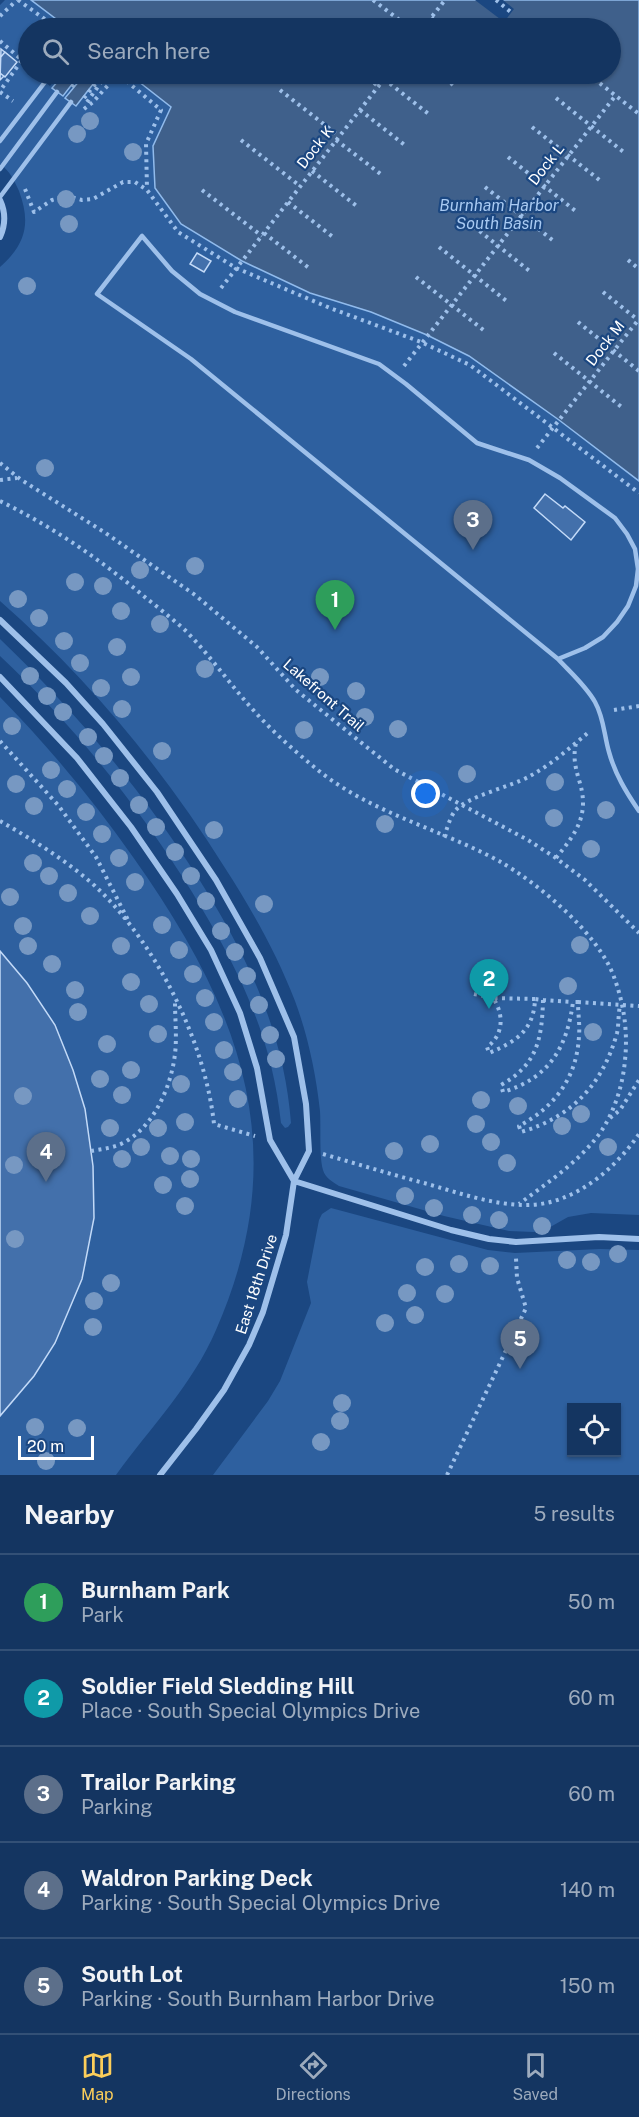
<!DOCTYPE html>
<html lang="en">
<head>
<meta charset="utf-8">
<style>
	body { margin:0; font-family:"Public Sans",sans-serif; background:#1d3d67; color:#f1f3f6 }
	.controls { position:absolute; right:18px; bottom:18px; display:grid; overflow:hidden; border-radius:0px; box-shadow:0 2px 4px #0004 }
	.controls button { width:54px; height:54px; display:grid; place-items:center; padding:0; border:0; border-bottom:2px solid #335076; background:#143561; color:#f1f3f6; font:30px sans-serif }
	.scale { position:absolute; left:18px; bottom:15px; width:76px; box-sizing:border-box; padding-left:6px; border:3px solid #fff; border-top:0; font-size:16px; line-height:21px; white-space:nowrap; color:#fff; -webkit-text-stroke:4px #1b4781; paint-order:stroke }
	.you { position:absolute; left:426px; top:794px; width:21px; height:21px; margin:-15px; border:4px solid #fff; border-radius:50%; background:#1a73e8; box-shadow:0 0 0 9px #1a73e833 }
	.badge { display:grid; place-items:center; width:39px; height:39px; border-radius:50%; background:#fcce5a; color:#fff; font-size:20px; font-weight:700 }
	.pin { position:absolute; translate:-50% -50px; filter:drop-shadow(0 2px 3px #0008) }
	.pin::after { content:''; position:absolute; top:32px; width:21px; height:18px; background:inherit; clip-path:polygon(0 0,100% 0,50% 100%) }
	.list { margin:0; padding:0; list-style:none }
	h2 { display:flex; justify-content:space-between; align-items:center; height:78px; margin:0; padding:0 24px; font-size:26px }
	h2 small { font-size:20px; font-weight:400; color:#9dabbd }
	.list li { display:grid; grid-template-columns:39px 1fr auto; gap:18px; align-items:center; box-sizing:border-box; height:96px; padding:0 24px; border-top:2px solid #335076 }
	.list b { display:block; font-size:22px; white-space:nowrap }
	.list p { margin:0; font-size:20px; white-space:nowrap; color:#9dabbd }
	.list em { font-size:20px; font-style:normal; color:#9dabbd }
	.icon { flex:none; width:33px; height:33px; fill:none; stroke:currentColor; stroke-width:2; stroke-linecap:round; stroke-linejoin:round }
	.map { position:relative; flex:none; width:639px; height:1475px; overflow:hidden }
	.search { position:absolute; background:#143561; box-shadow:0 2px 4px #0004; left:18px; right:18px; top:18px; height:66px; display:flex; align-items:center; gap:15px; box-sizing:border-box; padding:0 21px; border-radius:33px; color:#9dabbd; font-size:22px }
	.sheet { height:558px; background:#143561 }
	nav { display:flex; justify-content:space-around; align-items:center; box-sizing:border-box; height:84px; border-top:2px solid #335076; background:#143561; font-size:16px; color:#9dabbd }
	nav a { display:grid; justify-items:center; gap:3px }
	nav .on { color:#fcce5a }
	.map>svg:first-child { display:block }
	.green { fill:#2e609f; fill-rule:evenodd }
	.water { fill:#3f608b; stroke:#91bbec; stroke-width:1.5 }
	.pier { fill:#1b4781 }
	.building { fill:#4370ab; stroke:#c3daf8; stroke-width:1.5 }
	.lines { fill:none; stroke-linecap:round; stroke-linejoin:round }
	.path { stroke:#9ec0ea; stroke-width:4; stroke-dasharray:3 4.5; stroke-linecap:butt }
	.service { stroke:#9ec0ea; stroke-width:4.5 }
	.minor { stroke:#9ec0ea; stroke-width:6 }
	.tree { fill:#7798c2 }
	.labels { text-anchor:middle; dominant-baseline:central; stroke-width:4.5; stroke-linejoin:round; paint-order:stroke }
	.street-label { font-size:15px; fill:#fff; stroke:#1b4781 }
	.water-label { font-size:16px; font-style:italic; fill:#a9caf2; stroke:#1b4781 }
</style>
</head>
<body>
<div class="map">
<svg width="639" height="1475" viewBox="0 0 639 1475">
	<rect width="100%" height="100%" fill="#1b4781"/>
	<path class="green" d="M5,0h26l37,28h-40v46h15l-3,4 10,8 10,-12h4l-11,14 10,8 17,-22h5l-19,24 10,8 25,-32h28l42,33 -18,39 28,78 61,37 68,32 61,19 56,23 42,21 90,64 80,61v734l-48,-2 -23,4 -23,13 -11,2 -25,-1 -65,-15 -105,-30c-6,-4 -14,-8 -16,-16 -4,-13 -2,-43 -3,-59 -4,-37 -12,-75 -25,-110 -18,-47 -43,-91 -70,-133 -62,-99 -137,-190 -225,-267v-334c26,-23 31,-44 19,-76 -5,-11 -9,-20 -19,-27v-159z
		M0,639c75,72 141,150 197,237 49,78 87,154 94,247l-3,4 -3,1 -4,-5c-9,-88 -44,-157 -89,-231 -54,-87 -118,-166 -192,-236z
		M0,697c49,50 93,103 133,160 108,152 162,293 83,473 -23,54 -66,98 -100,145h-116z
		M331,1208l157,42 27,3 85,-4 39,1v225h-426l55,-74 12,-20 31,-78 -4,-21 12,-62 3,-6zM572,1408h44v44h-44z"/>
	<path class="water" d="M31,0h608v481l-80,-61 -90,-64 -42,-21 -56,-23 -61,-19 -68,-32 -61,-37 -26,-36 -2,-42 18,-39 -42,-33h481v-46h-542z
		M64,74h16l-17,22 -11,-8z
		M85,74h16l-25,32 -11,-8z"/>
	<path class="pier" d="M475,0h28l11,9 -10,13z"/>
	<path class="building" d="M1,49l16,13 -12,15 -1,-1 -4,4z
		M5,52l12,10 -12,15 -5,-4v-15z
		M197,253l14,8 -7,11 -14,-8z
		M545,494l18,14 2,-2 20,16 -14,18 -37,-32z
		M0,951l27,32 28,42 18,45 12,39 8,57 1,52 -12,61 -27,64 -21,33 -34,40z"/>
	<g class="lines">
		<path class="path" d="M18,0l39,28
			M373,0l37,28
			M496,0l16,13
			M0,16l17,-16
			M431,18l14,10
			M423,28l22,-28
			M0,41l22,19 -22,31
			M362,74l16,12
			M439,74l14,11
			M588,74l51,40
			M384,79l46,36
			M72,87l10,-13
			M280,90l59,46
			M0,92l13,9
			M84,98l19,-24
			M556,98l70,56
			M87,102l20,-28
			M84,109l9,-7 25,-28 43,36 -15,34 1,45
			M360,110l46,36
			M532,127l70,55
			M241,140l59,46
			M336,140l46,35
			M508,157l70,56
			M312,171l46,36
			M485,187l70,55
			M25,189l9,23 18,-12 15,-4 15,4 11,-1 30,-17h12l12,8 31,42 58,36 94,40 91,34 49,23 169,128
			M202,190l60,46
			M288,202l45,35
			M462,217l70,56
			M264,233l45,35
			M439,247l70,56
			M628,260l11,9
			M416,277l70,55
			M221,288l167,-214
			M603,292l35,28
			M578,322l61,49
			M554,353l70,56
			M404,366l212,-271
			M537,448l102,-129
			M0,463l20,16 84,53 91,63 62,52 39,43 98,79 134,71 28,18 29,22 54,53
			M0,480l17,-2
			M0,501c53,26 101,59 146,97 14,11 28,22 41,34 25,26 45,55 69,81 19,21 41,40 63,58 53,42 121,58 180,90 40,23 99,72 115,116 10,27 14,55 11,83 -2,24 -10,50 -23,70 -21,31 -54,52 -83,74
			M614,710l25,-4
			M0,741l58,64 38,52 33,65
			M0,821c33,19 66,39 95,65 61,57 110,155 119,238l41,12
			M444,837c3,-8 6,-20 11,-26 12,-15 56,-24 75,-35 22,-12 41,-29 60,-45
			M556,858c21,-26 34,-44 23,-78 -4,-14 -6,-23 -3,-37
			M474,994l19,4
			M535,999l-42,-1c11,16 11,37 -6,49l2,6c26,-11 45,-22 46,-54l8,1c-1,39 -6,65 -42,85l2,7c46,-14 64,-44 70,-90h5c0,12 2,23 1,34 -2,41 -24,71 -60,90l2,6c51,-15 82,-48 96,-99 2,-9 1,-18 3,-27
			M543,1000l30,2
			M578,1002l61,4
			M610,1118l10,-8 19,-30
			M91,1151c11,-2 22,-3 32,-8 31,-16 48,-56 52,-89 2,-17 0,-35 0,-52
			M323,1154c34,10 67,20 101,29 36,10 84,28 122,20 38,-8 71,-37 93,-69
			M447,1475l79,-167 -9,-30 -1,-20"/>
		<path class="service" d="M0,141l45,-59
			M0,169l57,-77
			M0,197l71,-95
			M558,659l27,-11 18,-11 14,-15 11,-16 8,-20 2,-17 -3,-20 -8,-15 -12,-16 -55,-40 -31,-18 -52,-17 -71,-59 -27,-20 -144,-52 -35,-18 -28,-23 -30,-35 -45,58 94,65 367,300c13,14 28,27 37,43 9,16 9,33 14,50 6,22 17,40 30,59"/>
		<path class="minor" d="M0,200c6,13 6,24 0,37
			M0,620l66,63 37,41 54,68 59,88 44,78 34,79 12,67 3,47 -15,30 -8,54 -23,77 -14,33 -25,45 -28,39 -36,46
			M0,677l77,81 54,69 46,67 34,56 29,63 17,55 13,72 24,41
			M294,1181l157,49 38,9 27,3 83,-5 40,2"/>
	</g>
	<g class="tree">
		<circle cx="90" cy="121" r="9"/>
		<circle cx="77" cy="134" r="9"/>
		<circle cx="133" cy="152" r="9"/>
		<circle cx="66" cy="199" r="9"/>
		<circle cx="69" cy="224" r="9"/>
		<circle cx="27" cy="286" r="9"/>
		<circle cx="45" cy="468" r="9"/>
		<circle cx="195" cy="566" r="9"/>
		<circle cx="140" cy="570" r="9"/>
		<circle cx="75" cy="582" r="9"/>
		<circle cx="103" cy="586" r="9"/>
		<circle cx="18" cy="599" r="9"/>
		<circle cx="121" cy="611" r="9"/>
		<circle cx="39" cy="618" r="9"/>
		<circle cx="160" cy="624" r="9"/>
		<circle cx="64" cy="641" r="9"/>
		<circle cx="117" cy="647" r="9"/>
		<circle cx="80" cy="663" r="9"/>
		<circle cx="205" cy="669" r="9"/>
		<circle cx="30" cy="676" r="9"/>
		<circle cx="131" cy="677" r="9"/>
		<circle cx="320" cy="677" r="9"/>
		<circle cx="101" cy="688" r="9"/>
		<circle cx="356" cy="691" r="9"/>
		<circle cx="47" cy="696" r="9"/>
		<circle cx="122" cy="709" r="9"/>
		<circle cx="63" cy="712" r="9"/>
		<circle cx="365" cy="717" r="9"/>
		<circle cx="12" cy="726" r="9"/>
		<circle cx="398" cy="729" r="9"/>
		<circle cx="304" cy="730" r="9"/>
		<circle cx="88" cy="737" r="9"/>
		<circle cx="162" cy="751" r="9"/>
		<circle cx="104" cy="756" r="9"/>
		<circle cx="51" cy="770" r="9"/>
		<circle cx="467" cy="774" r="9"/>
		<circle cx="120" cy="778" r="9"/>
		<circle cx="555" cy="782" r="9"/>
		<circle cx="16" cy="784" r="9"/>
		<circle cx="67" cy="789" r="9"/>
		<circle cx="139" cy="805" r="9"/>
		<circle cx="34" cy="806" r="9"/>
		<circle cx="606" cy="810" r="9"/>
		<circle cx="86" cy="812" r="9"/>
		<circle cx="554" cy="818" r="9"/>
		<circle cx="385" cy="824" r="9"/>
		<circle cx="156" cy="827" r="9"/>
		<circle cx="214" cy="830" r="9"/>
		<circle cx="102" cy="834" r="9"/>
		<circle cx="591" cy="849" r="9"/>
		<circle cx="175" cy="852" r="9"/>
		<circle cx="119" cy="858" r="9"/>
		<circle cx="33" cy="863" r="9"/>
		<circle cx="49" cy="876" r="9"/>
		<circle cx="191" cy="876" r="9"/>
		<circle cx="135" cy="882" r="9"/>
		<circle cx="68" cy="893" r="9"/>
		<circle cx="10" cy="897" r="9"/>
		<circle cx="206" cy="901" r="9"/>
		<circle cx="264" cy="904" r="9"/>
		<circle cx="90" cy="916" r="9"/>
		<circle cx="162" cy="925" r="9"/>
		<circle cx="23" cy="926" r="9"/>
		<circle cx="221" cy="931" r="9"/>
		<circle cx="580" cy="945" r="9"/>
		<circle cx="28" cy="946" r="9"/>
		<circle cx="121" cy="946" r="9"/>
		<circle cx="179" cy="950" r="9"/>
		<circle cx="235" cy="952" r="9"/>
		<circle cx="52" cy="964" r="9"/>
		<circle cx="193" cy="974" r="9"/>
		<circle cx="247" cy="976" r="9"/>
		<circle cx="131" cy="982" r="9"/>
		<circle cx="568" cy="986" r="9"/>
		<circle cx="75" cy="990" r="9"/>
		<circle cx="205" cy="998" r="9"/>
		<circle cx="149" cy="1004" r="9"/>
		<circle cx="259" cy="1005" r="9"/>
		<circle cx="78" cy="1012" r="9"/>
		<circle cx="214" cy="1022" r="9"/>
		<circle cx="593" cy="1032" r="9"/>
		<circle cx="158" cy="1034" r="9"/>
		<circle cx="270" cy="1035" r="9"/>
		<circle cx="107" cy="1044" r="9"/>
		<circle cx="224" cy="1050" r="9"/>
		<circle cx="276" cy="1059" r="9"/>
		<circle cx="131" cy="1070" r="9"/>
		<circle cx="233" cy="1072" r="9"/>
		<circle cx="100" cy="1079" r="9"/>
		<circle cx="181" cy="1084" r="9"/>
		<circle cx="122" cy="1095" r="9"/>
		<circle cx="23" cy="1096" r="9"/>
		<circle cx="238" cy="1099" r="9"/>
		<circle cx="481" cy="1100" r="9"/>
		<circle cx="518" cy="1106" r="9"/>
		<circle cx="581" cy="1114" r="9"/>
		<circle cx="185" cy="1122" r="9"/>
		<circle cx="476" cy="1124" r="9"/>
		<circle cx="562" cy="1126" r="9"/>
		<circle cx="110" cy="1128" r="9"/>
		<circle cx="158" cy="1128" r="9"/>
		<circle cx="491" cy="1142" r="9"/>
		<circle cx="430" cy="1144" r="9"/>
		<circle cx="141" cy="1147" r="9"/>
		<circle cx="608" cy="1147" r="9"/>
		<circle cx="394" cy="1151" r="9"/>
		<circle cx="170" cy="1156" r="9"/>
		<circle cx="122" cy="1159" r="9"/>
		<circle cx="191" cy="1159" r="9"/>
		<circle cx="507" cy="1163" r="9"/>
		<circle cx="14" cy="1165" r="9"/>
		<circle cx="190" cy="1179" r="9"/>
		<circle cx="163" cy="1185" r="9"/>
		<circle cx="405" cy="1196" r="9"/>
		<circle cx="185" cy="1206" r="9"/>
		<circle cx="434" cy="1208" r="9"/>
		<circle cx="472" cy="1215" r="9"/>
		<circle cx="499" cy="1220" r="9"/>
		<circle cx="542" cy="1226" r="9"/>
		<circle cx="15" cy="1239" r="9"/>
		<circle cx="618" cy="1254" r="9"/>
		<circle cx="567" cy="1260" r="9"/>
		<circle cx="591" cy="1262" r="9"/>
		<circle cx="459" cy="1264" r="9"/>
		<circle cx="490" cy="1266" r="9"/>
		<circle cx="425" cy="1267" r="9"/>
		<circle cx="111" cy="1283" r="9"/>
		<circle cx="407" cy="1293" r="9"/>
		<circle cx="445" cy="1294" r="9"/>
		<circle cx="94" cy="1301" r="9"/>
		<circle cx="415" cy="1315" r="9"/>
		<circle cx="385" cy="1323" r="9"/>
		<circle cx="93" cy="1327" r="9"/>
		<circle cx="342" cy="1403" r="9"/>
		<circle cx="340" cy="1421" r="9"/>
		<circle cx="35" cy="1427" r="9"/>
		<circle cx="77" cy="1428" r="9"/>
		<circle cx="321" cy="1442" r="9"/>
		<circle cx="46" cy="1461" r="9"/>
	</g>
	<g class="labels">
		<g class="street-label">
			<text transform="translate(315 147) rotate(-52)">Dock K</text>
			<text transform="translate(546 164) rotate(-52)">Dock L</text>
			<text transform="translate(605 343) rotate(-52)">Dock M</text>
			<text transform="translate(324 695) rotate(41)">Lakefront Trail</text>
			<text transform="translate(256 1284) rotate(-72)">East 18th Drive</text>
		</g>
		<g class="water-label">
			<text x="499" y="205">Burnham Harbor<tspan x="499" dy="18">South Basin</tspan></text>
		</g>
	</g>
</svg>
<div class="controls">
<button><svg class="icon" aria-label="locate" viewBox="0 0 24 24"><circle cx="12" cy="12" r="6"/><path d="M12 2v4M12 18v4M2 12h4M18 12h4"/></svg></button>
</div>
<div class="scale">20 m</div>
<div class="you"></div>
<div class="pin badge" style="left:335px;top:630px;background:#2e9e5b">1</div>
<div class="pin badge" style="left:489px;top:1009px;background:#0f9aa8">2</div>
<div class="pin badge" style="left:473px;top:550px;background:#5c6f8a">3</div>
<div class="pin badge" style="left:46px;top:1182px;background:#5c6f8a">4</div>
<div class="pin badge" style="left:520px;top:1369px;background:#5c6f8a">5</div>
<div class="search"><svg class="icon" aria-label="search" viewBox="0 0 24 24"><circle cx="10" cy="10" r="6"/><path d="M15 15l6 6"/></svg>Search here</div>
</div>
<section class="sheet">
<h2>Nearby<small>5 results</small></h2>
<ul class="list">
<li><span class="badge" style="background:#2e9e5b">1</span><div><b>Burnham Park</b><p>Park</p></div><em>50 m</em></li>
<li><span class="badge" style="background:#0f9aa8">2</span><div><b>Soldier Field Sledding Hill</b><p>Place · South Special Olympics Drive</p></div><em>60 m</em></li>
<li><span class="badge" style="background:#5c6f8a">3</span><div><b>Trailor Parking</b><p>Parking</p></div><em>60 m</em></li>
<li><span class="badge" style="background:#5c6f8a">4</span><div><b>Waldron Parking Deck</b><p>Parking · South Special Olympics Drive</p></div><em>140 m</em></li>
<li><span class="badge" style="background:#5c6f8a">5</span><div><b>South Lot</b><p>Parking · South Burnham Harbor Drive</p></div><em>150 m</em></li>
</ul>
</section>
<nav>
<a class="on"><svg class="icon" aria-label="map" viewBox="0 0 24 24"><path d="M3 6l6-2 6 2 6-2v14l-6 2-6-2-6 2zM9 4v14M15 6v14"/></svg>Map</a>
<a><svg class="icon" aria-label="directions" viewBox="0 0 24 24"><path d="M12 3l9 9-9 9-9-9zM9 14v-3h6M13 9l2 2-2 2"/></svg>Directions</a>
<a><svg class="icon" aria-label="saved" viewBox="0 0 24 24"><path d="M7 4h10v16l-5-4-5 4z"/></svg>Saved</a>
</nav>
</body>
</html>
